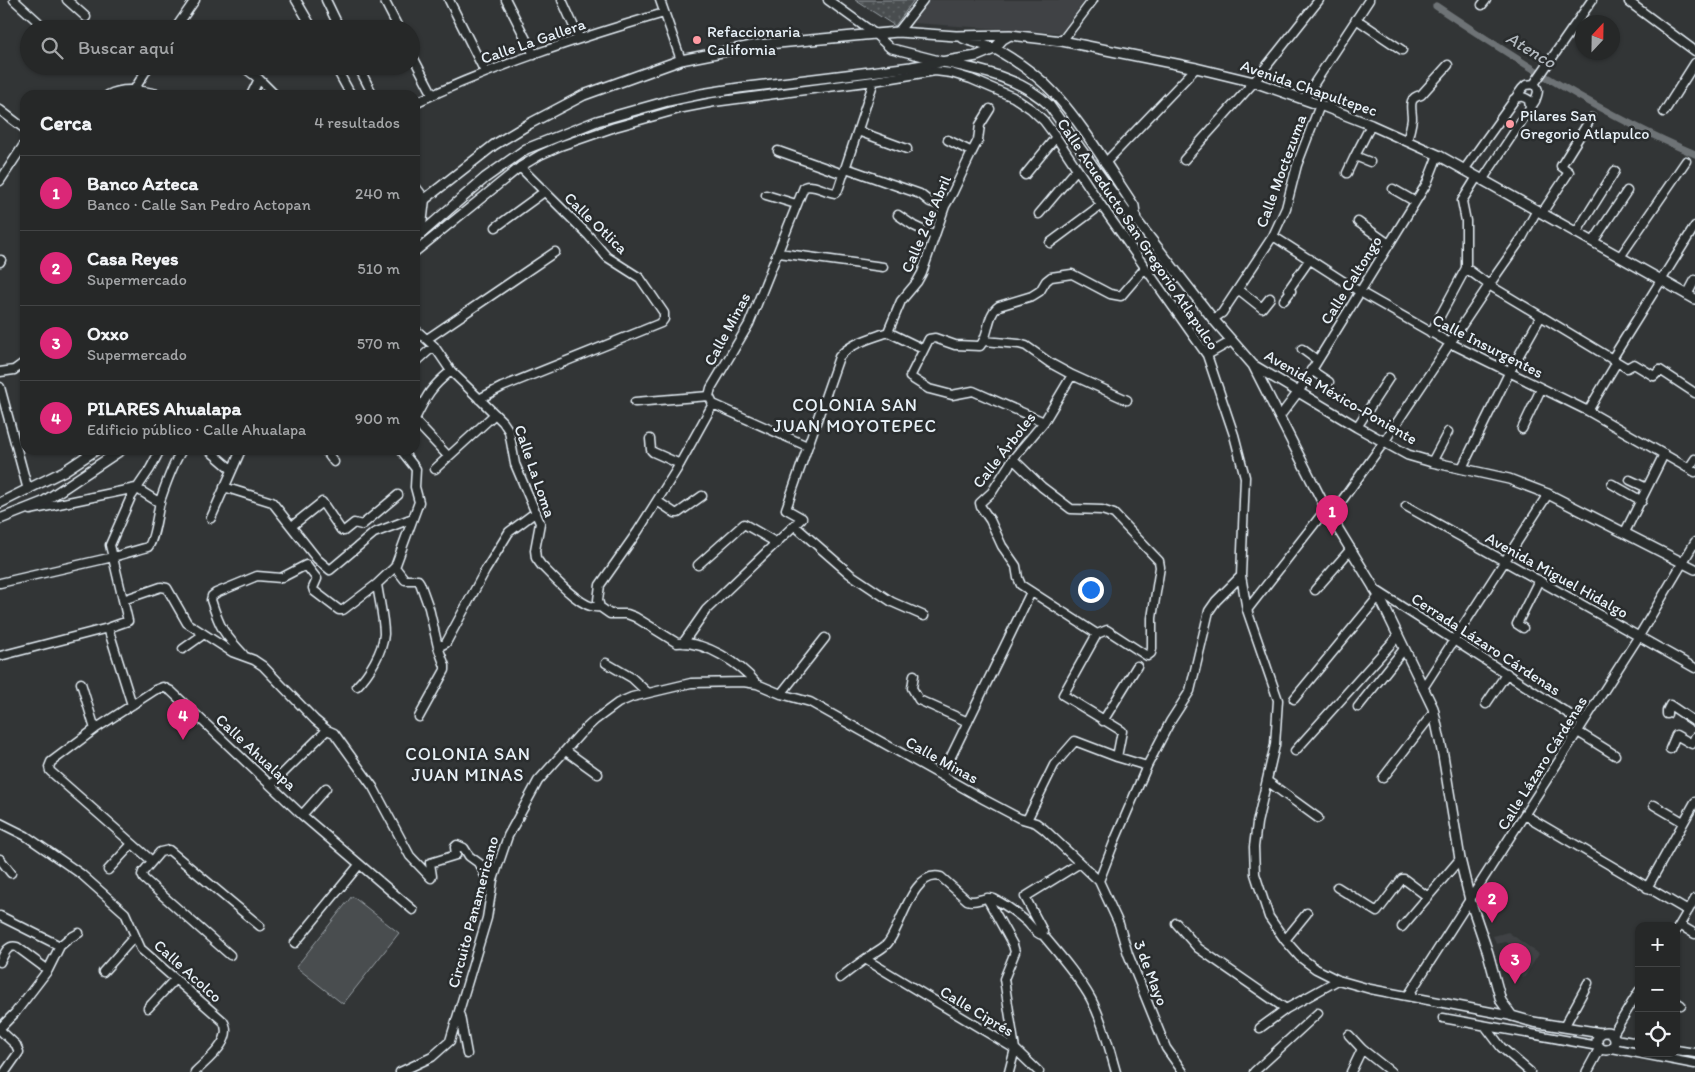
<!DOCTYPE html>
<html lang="es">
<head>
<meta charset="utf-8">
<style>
	body { margin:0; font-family:Itim,sans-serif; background:#2e3030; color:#f1f3f6 }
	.controls { position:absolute; right:15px; bottom:15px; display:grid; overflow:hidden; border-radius:10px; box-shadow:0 1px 4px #0004 }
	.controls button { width:45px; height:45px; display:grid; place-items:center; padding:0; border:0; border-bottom:1px solid #424445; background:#262828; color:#f1f3f6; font:25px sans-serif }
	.compass { position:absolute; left:1575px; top:15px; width:45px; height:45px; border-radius:50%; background:#262828; box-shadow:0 1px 4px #0004; rotate:22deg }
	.you { position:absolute; left:1090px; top:589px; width:18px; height:18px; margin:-12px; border:4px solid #fff; border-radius:50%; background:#1a73e8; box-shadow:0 0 0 8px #1a73e833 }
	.badge { display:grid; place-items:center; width:32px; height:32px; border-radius:50%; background:#db2777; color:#fff; font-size:16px; font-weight:700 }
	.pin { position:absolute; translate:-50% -41px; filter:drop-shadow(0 1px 2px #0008) }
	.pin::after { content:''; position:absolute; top:26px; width:18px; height:15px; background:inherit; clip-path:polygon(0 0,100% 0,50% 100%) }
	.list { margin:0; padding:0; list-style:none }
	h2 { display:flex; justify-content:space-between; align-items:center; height:65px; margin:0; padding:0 20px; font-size:21px }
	h2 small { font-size:16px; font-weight:400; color:#a4a6a8 }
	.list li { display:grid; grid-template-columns:32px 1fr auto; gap:15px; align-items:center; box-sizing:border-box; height:75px; padding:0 20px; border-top:1px solid #424445 }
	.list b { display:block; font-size:19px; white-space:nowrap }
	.list p { margin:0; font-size:16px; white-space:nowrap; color:#a4a6a8 }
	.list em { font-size:16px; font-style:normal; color:#a4a6a8 }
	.icon { flex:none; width:28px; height:28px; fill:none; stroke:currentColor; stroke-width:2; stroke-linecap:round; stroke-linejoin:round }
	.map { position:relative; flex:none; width:1695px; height:1072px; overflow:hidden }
	.search { position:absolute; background:#262828; box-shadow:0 1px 4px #0004; left:20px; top:20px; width:400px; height:55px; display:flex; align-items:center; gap:12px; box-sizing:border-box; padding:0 18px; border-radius:28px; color:#a4a6a8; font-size:19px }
	.panel { position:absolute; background:#262828; box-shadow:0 1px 4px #0004; left:20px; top:90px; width:400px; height:365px; border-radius:15px }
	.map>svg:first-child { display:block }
	.built { fill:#3f4244 }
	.grass { fill:url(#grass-dots); stroke:#989fa4 }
	.pitch { fill:#494d4f; stroke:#989fa4 }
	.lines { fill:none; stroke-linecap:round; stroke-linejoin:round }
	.canal { stroke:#6e7376; stroke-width:7 }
	.minor-casing { stroke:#e8f1f8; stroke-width:11 }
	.major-casing { stroke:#e8f1f8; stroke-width:12 }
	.minor { stroke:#2a2d2e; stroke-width:8 }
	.major { stroke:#2a2d2e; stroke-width:9 }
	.poi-dot { fill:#ff9aa2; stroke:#2a2d2e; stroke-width:2 }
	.labels { text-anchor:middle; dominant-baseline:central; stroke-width:5; stroke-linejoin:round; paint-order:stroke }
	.poi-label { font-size:16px; fill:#e8f1f8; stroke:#2a2d2e; text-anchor:start }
	.street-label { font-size:16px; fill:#e8f1f8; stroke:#2a2d2e }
	.water-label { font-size:18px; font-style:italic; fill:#b1b8be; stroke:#2a2d2e }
	.neighbourhood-label { font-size:18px; letter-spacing:1px; fill:#e8f1f8; stroke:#2a2d2e }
</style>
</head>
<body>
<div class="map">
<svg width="1695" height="1072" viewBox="0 0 1695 1072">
	<defs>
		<pattern id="grass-dots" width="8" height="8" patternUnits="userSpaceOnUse" patternTransform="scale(1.25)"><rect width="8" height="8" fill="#494d4f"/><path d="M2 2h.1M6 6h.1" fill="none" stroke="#636769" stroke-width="1.8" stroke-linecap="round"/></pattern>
	</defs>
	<rect width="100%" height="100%" fill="#323536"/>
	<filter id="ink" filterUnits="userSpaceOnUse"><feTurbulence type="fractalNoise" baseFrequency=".02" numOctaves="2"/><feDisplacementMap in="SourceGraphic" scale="10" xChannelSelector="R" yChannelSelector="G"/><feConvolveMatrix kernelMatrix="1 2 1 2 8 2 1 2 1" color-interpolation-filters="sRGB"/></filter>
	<g filter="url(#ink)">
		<path class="built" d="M930,0h155l-24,33 -148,-10z
			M1508,932l31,22 -15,24 -6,-6 9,-16 -21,-14 -10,2 -3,-8z"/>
		<path class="grass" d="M855,0h59l-19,26z"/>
		<path class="pitch" d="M352,896l47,37 -56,71 -47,-37z"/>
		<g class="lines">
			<path class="canal" d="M1436,6c82,55 167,109 259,148"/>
			<defs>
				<path id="minor" d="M14,0l32,29
					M67,0l19,17
					M296,0l17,29
					M326,0l14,29
					M384,0l15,29
					M449,0l36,72
					M506,0l28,55
					M562,0l17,38
					M660,0l21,60
					M828,0l47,34 15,14 51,13
					M1630,0l-1,2 66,49
					M1482,5l4,-5
					M1356,19l46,31
					M175,29l20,-29
					M898,32l25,-32
					M1062,41l31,-41
					M411,53l22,42
					M242,66l17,13 -8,16
					M335,66l16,29
					M358,66l15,29
					M259,79l16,16
					M134,90l15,-24
					M108,95c16,-9 37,-4 54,0
					M1304,99l65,-99
					M1514,99c6,-3 9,-3 15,1l1,8
					M415,103c80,-38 164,-65 249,-90
					M0,110l25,19
					M1664,112l31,-49
					M858,131l49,18
					M1407,141c2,-7 4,-15 5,-22 0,-11 -5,-21 9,-24l27,-30
					M778,151l65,23
					M972,152l6,-12 2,-15 10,-16
					M1355,156l16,-31
					M1184,160l70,-78 65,-82
					M1105,163l91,-95
					M846,168l74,26 10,8 15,4
					M1464,170l58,-81 4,-4 8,-1 58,-84
					M1347,173l8,-17 15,6
					M1025,175l31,-38
					M1483,179l52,-78c3,-8 5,-11 -1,-17
					M0,181l25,-38
					M415,186l10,13 -4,35
					M1393,189l21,12
					M766,195l30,9
					M1542,213l27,-41 -8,-6 30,-48
					M1039,214l38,-45
					M898,215l16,11 21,10
					M1358,222l31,22
					M496,227l48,-35
					M1576,233l39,-62
					M1273,236l87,56 90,51 138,68 107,61
					M1593,242l34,-51
					M1050,243l51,-38
					M415,252l105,-85 20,-12 20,-9 55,-19 68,-19 31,-6 160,-21 61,-10 16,2 20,6 42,18 18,12 13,12 12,16 45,68 106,150 27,80 11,42 -4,99 6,34 31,90 -3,45 -18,78 -3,24 1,27 14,43 16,23 15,17 16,12 22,11 32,9 142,27
					M779,253l104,14
					M1620,257l66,-96
					M0,262l1,-2
					M1466,268l23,17 33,-47 15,-28
					M1238,289l24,19 8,-10
					M1687,295l8,-15
					M1284,300l7,-9 -2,-2 21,-30
					M1213,319l9,-6 51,-77 13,-28 11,-43 23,-60
					M415,329l19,17 17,25 52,51 6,9 6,33 25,59 -5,27 1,8 5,7c12,12 42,46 59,42l10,7h17l8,3 42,26c28,-2 63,20 80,41
					M888,332l35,17
					M1431,333l35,-65v-47l-4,-20 15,-24
					M427,339l128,-87
					M984,341l35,3 7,2 24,17 22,12 55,25
					M1302,349l15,11
					M1207,355l25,-14
					M1612,359l83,-133
					M1617,362l10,6 7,-4 20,12 6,-6 35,23
					M415,363l19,-17
					M1311,370l18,12
					M0,372l14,-2 11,-8
					M1072,375l-28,47 -31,37 -21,33 -12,11 1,4 9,13 12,26 14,20 2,12 3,7 76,49
					M0,387l28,103
					M479,399l23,-12 159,-64 3,-4v-6l-24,-35 -33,-21 -19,-22 -68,-68
					M635,402l74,-6
					M713,404l94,42
					M1280,416l19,-25 128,-208 11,-28
					M415,419c12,-24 15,-31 36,-48
					M415,421l33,35
					M1044,422l-71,-31 -21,4 -23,-6 -19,-12 19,-38 6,-1 20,7 25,1c10,-11 6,-31 19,-40l33,-10 8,-5 6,-10 5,-4 21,-3 38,20 11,2 24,-28
					M1357,427l32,-49
					M1522,429l19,-40
					M650,439l1,11 2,2 27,12
					M209,450l22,19
					M325,450l9,12
					M1013,459l29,28 29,22 31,1 12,4 45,47 1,6 -8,51v31l-1,4 -4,3 -40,-26 -10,4
					M1432,462l16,-30
					M1462,468l47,-95 32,-57
					M1689,468l6,-9
					M435,469l60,-55
					M1630,480l17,8
					M1612,484l30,17
					M224,487l48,15 45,57 13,11 44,-37 39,-15
					M657,501l18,12h3l24,-17
					M1406,506l289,162
					M30,510l106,-22 24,15
					M1330,517l54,-75 105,-157 128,77 -29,49
					M211,518l30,-68
					M292,526l30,-24 19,28 3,1 10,-8 8,2 36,-30
					M795,526l55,48 42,28 32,14
					M1625,532l39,-78
					M698,565l46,-41 33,19
					M395,567l10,13h13l2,3 9,25 9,39 7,19v4l-26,47
					M0,583l113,-26 35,-10c6,-6 10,-36 12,-46 6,-17 12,-36 22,-51
					M1374,589l209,134
					M1315,590l36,-41
					M123,600l38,-13 6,1 20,35 45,29 22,8 9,6 52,54 12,10 7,3 39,54 37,69 21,22 1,-2 -2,-13 26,-8 -1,-8 2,-2 7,3 5,8 11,8 4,10 9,6
					M600,607l-2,-7 2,-15 38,-54 39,-62 36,-65 -4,-8 2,-8 38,-64 55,-137c10,-4 21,5 31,6l3,-3 36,-109
					M1247,610l79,-101
					M108,628l24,77
					M1523,628l-6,-4 22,-44
					M1097,634l-34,61 59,36 -5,26 30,9
					M683,643l23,-33 96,-92 -16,-9 53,-152c11,-14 33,-19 49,-25l13,-31 16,-19 5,-9 23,-67 8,-14 19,-40 -24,-12
					M438,647l8,-4 39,-72 24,-39 27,-20
					M183,649l21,-15
					M243,654c-20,-21 -23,-26 -32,-54l1,-4 4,-3 41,-17 24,2 25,-13 11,14 -4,9 1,3 25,19h4l34,-26 18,-17 24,-65 -4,-15 1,-18 -15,-19
					M0,656l108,-28 20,-7 -18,-76 21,-48 19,-28 10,-19
					M606,663l26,15 16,15
					M914,675l-2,13 7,12 49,22
					M81,683l14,46
					M357,686c12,-12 26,-35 27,-52 0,-15 -5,-35 -7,-50
					M1423,688l125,-194
					M781,694l44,-56
					M1294,699l85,-103
					M1486,704l21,-31
					M1358,707l46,-58
					M1667,714v-3l3,-6 25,17
					M1103,721l34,-55
					M1578,732l37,23
					M1670,749l6,-14 16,9 3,-7
					M566,751l32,23
					M1295,751l103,-115
					M942,775l89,-183
					M1383,778l51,-66
					M1267,781l51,37
					M271,785l56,-55
					M1654,805l29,17
					M302,815l24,-27
					M1525,815l163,96
					M1027,820l27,-55 21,-24 42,16
					M0,823l26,13 55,38 44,39 16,36 82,72c12,19 -16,39 -28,51
					M0,859l11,14
					M152,861l-102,-90 -1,-4 2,-5 44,-33 60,-39 8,-3 8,4 131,124 111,95
					M108,870l24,-26
					M1099,881l16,-41 32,-74 23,-44 20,-31 19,-80 7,-10 25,-25
					M1337,887l40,25 25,-33h2l24,18
					M1647,888l48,-86
					M0,916l60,30
					M1176,923l22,25 88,61 52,-29
					M1680,925l15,9
					M1402,927l58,-68
					M1676,931l19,-32
					M1043,935c16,19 36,42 48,64 12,23 18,49 25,73
					M1285,940l22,-27
					M295,943l64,-78
					M230,955l-86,-76 -2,-4 1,-3 17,-20 9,-2 91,76
					M865,959l150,90 -11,-70 11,-27 -2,-7 -26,-47
					M0,962c4,-7 7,-18 17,-15l31,23
					M103,972l32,-36
					M840,978c9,-7 18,-14 28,-21 6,-4 14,-8 19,-13 14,-15 25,-75 54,-67l26,23c9,4 18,-5 27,-1 10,5 25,16 33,23 5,5 8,11 15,13l1,-4 -18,-34 55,-34
					M1408,996l231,-360 56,-94
					M1676,1002l5,3
					M148,1008l27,-29
					M460,1016l7,38
					M1443,1018l155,28
					M1486,1027l15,20 29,25
					M1564,1027l24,-44
					M1260,1028l26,-19
					M1613,1034l26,-43
					M1349,1035l13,14 29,23
					M1615,1039l24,4
					M1612,1048l83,16
					M1015,1049l24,23
					M1676,1050l19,3
					M5,1072l14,-20 -3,-7 -16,-15 1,-3 14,-14 33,-43 12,-24 8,-7 11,-6
					M400,1072l32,-15 18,-16 37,-123 6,-38 15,-44 30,-55 42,-47 15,-14 23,-17 14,-6 59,-14 52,-1 14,2 24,10 29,8 175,98 34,18 17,5 8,6 55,52 20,43 9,30 38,94 17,24
					M1009,1072l6,-23
					M1254,1072l64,-59
					M1351,1072l11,-23"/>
				<path id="major" d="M963,38c12,5 25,7 36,13 19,11 40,26 55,42 30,33 55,76 80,113l2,14
					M943,62c37,8 78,16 106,43l77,107 10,8 77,99 40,46 104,62 51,28 24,7 77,17 39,15 147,75
					M415,207l79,-62 35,-21 55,-29 97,-35 76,-15 118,-11 23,-2 58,4 54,-1 52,6 134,27 58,14 66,23 51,20 67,30 257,144
					M415,239l70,-61 41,-29 71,-28 71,-20 33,-7 38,-6 172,-21 66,-11 17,-7 9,-10 7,-4
					M1253,365l73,144 53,87 54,112 10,47 17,104 10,41 18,53 13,48 11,15 21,6 68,11
					M0,503l64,-32 32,-21
					M0,519l43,-17 78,-52
					M1597 1041a9 9 0 1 1 18 0a9 9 0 1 1-18 0Z
					M1587,1072l13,-24"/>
			</defs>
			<use href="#minor" class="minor-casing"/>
			<use href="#major" class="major-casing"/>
			<use href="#minor" class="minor"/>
			<use href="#major" class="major"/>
		</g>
	</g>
	<g class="poi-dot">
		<circle cx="697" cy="40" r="5"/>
		<circle cx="1510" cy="124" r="5"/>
	</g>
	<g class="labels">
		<g class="poi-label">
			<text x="707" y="31">Refaccionaria<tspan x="707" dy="18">California</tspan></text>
			<text x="1520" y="115">Pilares San<tspan x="1520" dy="18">Gregorio Atlapulco</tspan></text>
		</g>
		<g class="street-label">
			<text transform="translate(533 41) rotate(-19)">Calle La Gallera</text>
			<text transform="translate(1309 88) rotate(19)">Avenida Chapultepec</text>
			<text transform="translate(1281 171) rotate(-70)">Calle Moctezuma</text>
			<text transform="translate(596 223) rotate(44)">Calle Otlica</text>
			<text transform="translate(926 224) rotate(-67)">Calle 2 de Abril</text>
			<text transform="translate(1138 234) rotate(56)">Calle Acueducto San Gregorio Atlapulco</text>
			<text transform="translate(1351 280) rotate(-58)">Calle Caltongo</text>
			<text transform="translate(727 329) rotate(-62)">Calle Minas</text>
			<text transform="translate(1488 346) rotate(27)">Calle Insurgentes</text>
			<text transform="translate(1341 397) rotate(30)">Avenida México-Poniente</text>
			<text transform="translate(1004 450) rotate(-52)">Calle Árboles</text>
			<text transform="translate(535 471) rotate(71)">Calle La Loma</text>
			<text transform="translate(1557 575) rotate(29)">Avenida Miguel Hidalgo</text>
			<text transform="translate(1486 644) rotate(33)">Cerrada Lázaro Cárdenas</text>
			<text transform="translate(256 752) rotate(43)">Calle Ahualapa</text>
			<text transform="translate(942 760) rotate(29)">Calle Minas</text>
			<text transform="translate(1542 763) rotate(-58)">Calle Lázaro Cárdenas</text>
			<text transform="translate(473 912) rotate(-75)">Circuito Panamericano</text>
			<text transform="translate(188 971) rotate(42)">Calle Acolco</text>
			<text transform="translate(1151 973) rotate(69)">3 de Mayo</text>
			<text transform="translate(977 1011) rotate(31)">Calle Ciprés</text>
		</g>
		<g class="water-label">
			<text transform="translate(1531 50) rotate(31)">Atenco</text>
		</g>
		<g class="neighbourhood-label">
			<text x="855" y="405">COLONIA SAN<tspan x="855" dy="21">JUAN MOYOTEPEC</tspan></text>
			<text x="468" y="754">COLONIA SAN<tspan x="468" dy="21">JUAN MINAS</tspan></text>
		</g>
	</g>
</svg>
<div class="controls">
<button>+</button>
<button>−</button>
<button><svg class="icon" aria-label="locate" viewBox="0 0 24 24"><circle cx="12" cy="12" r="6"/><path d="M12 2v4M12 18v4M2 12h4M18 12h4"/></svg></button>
</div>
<svg class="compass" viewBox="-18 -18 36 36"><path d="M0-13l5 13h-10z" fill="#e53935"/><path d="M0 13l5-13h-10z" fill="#a4a6a8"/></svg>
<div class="you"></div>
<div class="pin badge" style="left:1332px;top:536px">1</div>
<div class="pin badge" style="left:1492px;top:923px">2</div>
<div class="pin badge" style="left:1515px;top:984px">3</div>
<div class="pin badge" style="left:183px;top:740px">4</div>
<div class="search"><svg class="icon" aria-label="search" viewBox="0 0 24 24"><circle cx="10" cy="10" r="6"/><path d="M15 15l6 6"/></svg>Buscar aquí</div>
<section class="panel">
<h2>Cerca<small>4 resultados</small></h2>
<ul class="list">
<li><span class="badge">1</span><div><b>Banco Azteca</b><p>Banco · Calle San Pedro Actopan</p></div><em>240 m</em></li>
<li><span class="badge">2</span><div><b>Casa Reyes</b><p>Supermercado</p></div><em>510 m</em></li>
<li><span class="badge">3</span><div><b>Oxxo</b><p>Supermercado</p></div><em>570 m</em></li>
<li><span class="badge">4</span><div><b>PILARES Ahualapa</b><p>Edificio público · Calle Ahualapa</p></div><em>900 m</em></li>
</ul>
</section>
</div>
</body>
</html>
